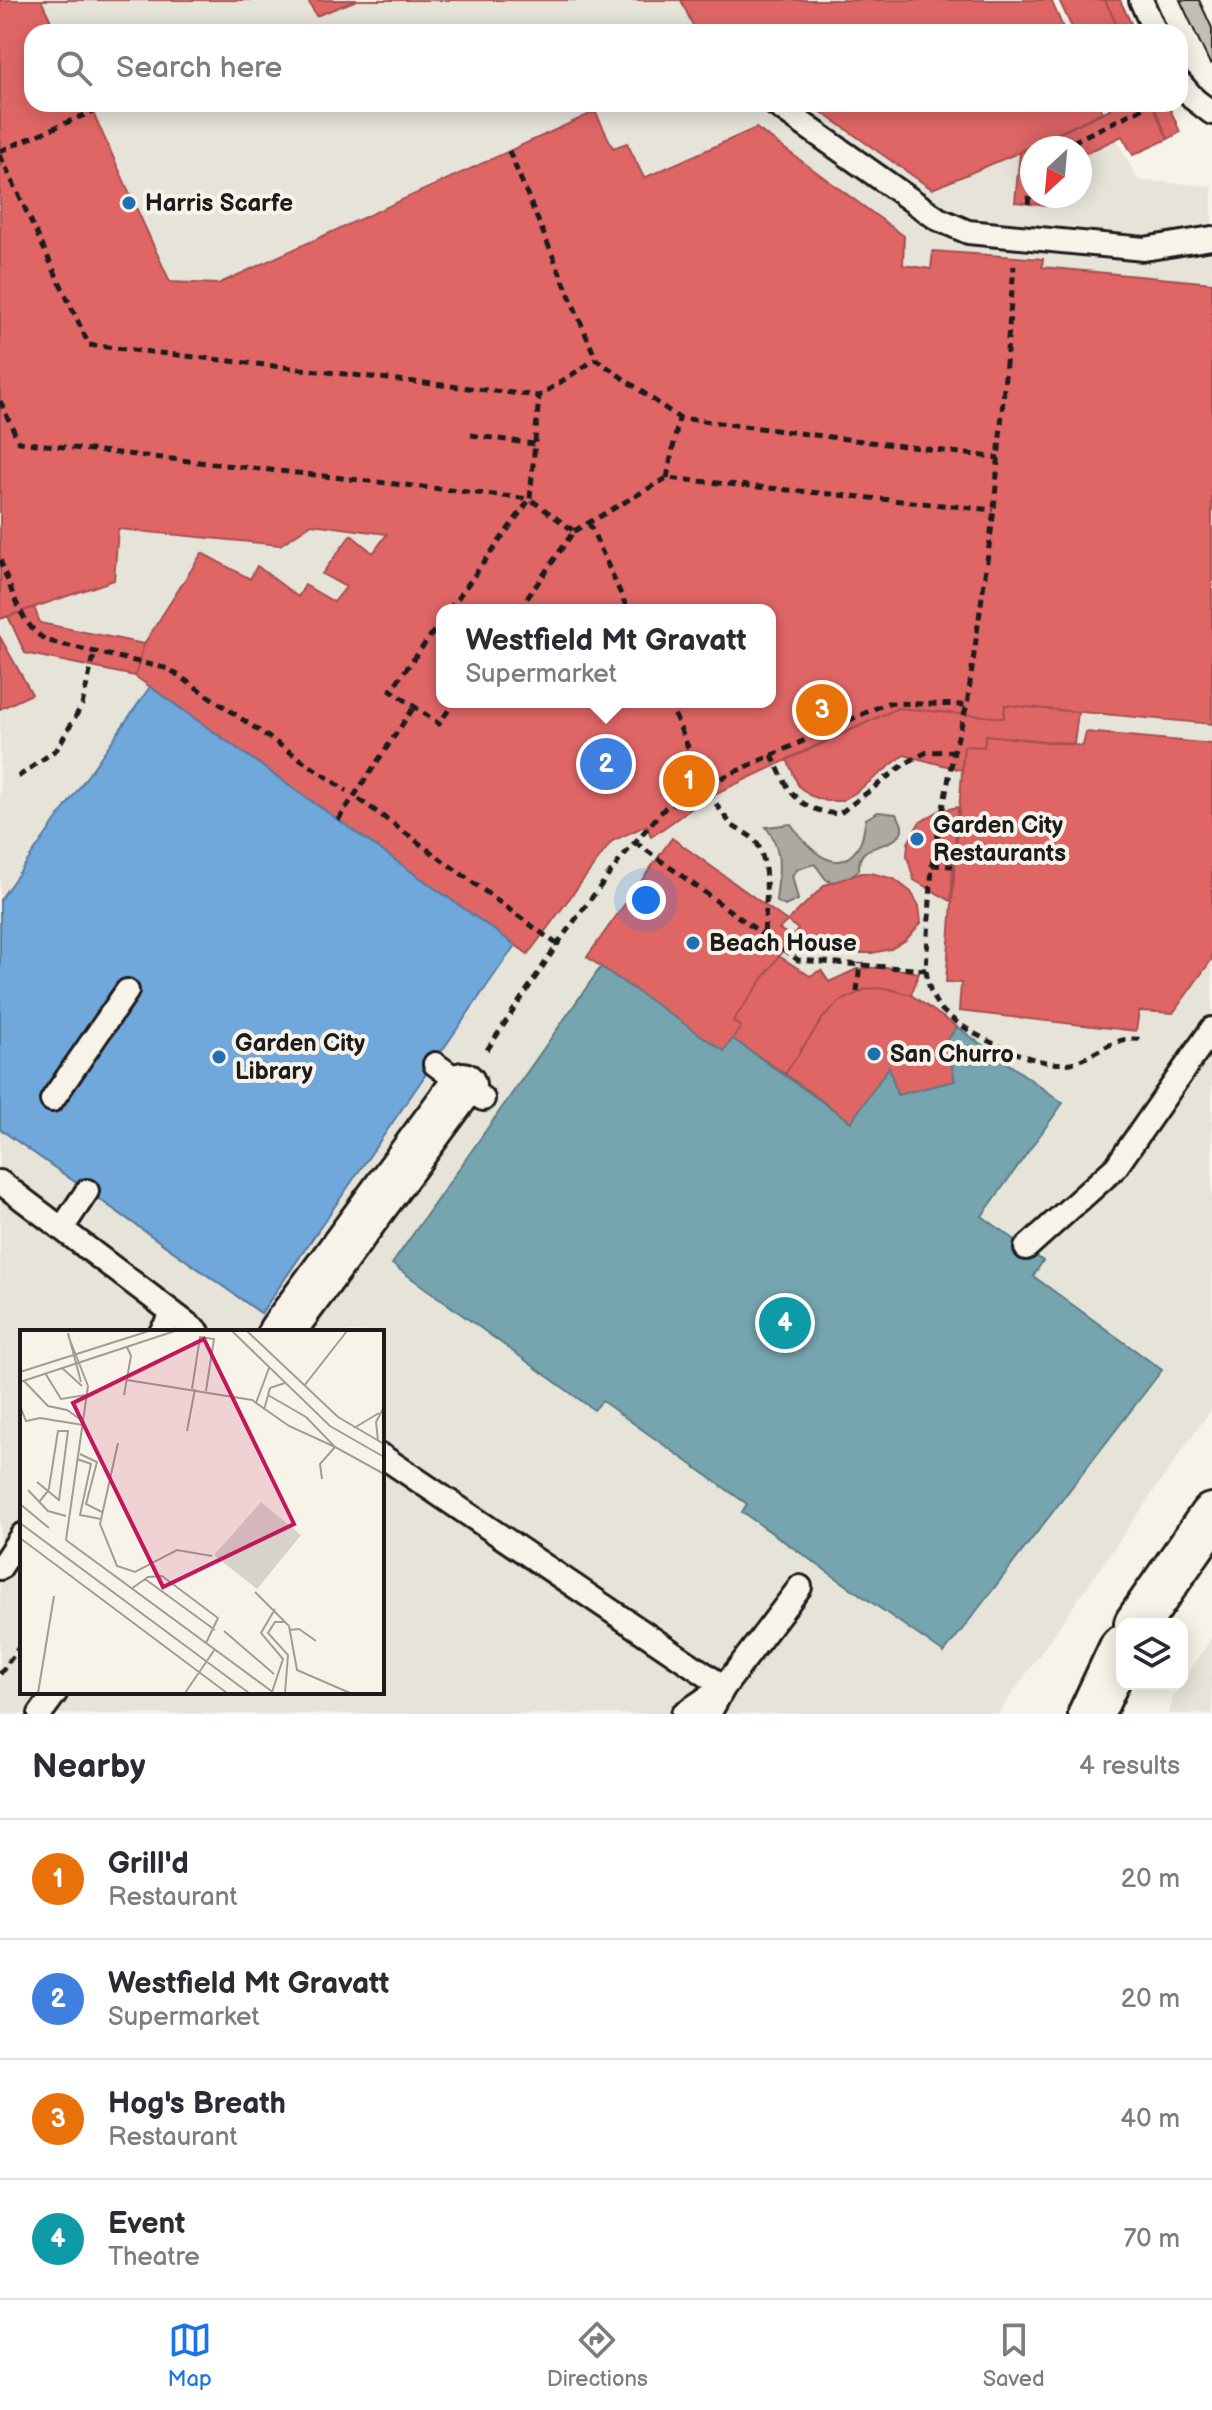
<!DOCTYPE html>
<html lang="en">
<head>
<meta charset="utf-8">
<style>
	body { margin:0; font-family:"Balsamiq Sans",sans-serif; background:#f2f2f3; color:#2b2b33 }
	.controls { position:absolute; right:24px; bottom:24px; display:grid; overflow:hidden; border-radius:16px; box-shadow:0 4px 20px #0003 }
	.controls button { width:72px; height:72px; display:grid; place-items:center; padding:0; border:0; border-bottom:2px solid #e1e1e2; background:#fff; color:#2b2b33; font:40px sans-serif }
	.compass { position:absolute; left:1020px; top:136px; width:72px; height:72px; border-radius:50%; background:#fff; box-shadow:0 4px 20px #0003; rotate:206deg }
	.you { position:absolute; left:646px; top:900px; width:28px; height:28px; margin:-20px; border:6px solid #fff; border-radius:50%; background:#1a73e8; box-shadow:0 0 0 12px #1a73e833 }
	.badge { display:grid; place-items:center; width:52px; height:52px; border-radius:50%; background:#1a73e8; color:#fff; font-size:26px; font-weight:700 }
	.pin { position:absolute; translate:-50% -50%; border:4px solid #fff; box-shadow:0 2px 8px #0006 }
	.popup { position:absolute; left:436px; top:604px; width:340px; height:104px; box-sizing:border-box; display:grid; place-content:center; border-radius:16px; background:#fff; filter:drop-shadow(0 2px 6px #0005); font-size:26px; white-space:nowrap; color:#7c7c81 }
	.popup b { font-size:30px; color:#2b2b33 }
	.popup::after { content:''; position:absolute; left:50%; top:100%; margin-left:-16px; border:16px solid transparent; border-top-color:#fff }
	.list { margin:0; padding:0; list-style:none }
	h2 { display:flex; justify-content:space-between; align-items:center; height:104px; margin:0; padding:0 32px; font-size:34px }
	h2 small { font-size:26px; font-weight:400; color:#7c7c81 }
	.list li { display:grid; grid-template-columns:52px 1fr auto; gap:24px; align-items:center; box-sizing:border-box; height:120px; padding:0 32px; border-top:2px solid #e1e1e2 }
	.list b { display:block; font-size:30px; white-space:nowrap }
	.list p { margin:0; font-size:26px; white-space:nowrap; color:#7c7c81 }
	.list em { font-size:26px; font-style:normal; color:#7c7c81 }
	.icon { flex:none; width:44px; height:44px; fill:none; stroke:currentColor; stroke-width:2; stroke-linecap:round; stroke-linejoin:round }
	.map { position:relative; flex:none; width:1212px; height:1714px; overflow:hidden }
	.search { position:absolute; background:#fff; box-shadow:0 4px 20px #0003; left:24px; right:24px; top:24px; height:88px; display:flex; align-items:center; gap:20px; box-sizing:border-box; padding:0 28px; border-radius:24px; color:#7c7c81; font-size:30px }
	.sheet { height:584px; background:#fff }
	nav { display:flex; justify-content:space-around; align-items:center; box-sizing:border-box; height:112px; border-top:2px solid #e1e1e2; background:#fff; font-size:22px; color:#7c7c81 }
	nav a { display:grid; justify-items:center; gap:4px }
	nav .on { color:#1a73e8 }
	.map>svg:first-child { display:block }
	.built { fill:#e6e3d9; fill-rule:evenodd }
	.water { fill:#aca9a2; stroke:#72716c; stroke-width:2 }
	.shops { fill:#e06666; stroke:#a55050; stroke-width:2; fill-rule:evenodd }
	.schools { fill:#6fa8dc; stroke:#567ea2; stroke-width:2 }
	.public { fill:#76a5af; stroke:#5b7c83; stroke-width:2 }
	.building { fill:#c0beb5; stroke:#1c1c1c; stroke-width:2 }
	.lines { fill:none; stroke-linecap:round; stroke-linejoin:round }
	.lane-casing { stroke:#1c1c1c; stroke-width:28 }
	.street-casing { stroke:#1c1c1c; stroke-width:50 }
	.secondary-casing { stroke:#1c1c1c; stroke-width:50 }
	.path { stroke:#1c1c1c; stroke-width:5; stroke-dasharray:8 6; stroke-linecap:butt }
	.lane { stroke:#f7f3e8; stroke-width:22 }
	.street { stroke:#f7f3e8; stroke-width:44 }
	.secondary { stroke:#f7f3e8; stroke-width:44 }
	.poi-dot { fill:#1f6fb2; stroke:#f7f3e8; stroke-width:3 }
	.labels { text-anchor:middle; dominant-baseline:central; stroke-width:8; stroke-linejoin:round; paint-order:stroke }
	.poi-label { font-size:24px; font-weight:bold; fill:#1c1c1c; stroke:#f7f3e8; text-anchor:start }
	.inset-road { fill:none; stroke:#9f9d96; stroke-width:2 }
	.view { fill:#c2185b; fill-opacity:0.15; stroke:#c2185b; stroke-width:4 }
	.inset-edge { fill:none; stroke:#1c1c1c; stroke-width:4 }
</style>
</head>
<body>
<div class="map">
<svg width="1212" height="1714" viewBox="0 0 1212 1714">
	<rect width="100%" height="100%" fill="#f7f3e8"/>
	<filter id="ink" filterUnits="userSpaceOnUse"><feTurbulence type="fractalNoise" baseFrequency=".0125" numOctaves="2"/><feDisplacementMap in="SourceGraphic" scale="16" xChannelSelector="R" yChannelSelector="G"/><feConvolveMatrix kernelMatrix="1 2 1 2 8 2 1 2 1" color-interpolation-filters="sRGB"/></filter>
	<g filter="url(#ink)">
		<path class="built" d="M0,0h1051l14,32h-1033v72h1066l40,76 74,6v1222l-214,306h-998zM1032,148h48v48h-48zM442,610h328v92h-328zM22,1332h360v360h-360z
			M1212,1637v77h-43l4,-17z"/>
		<path class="water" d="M878,812l18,2c22,29 -22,30 -31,38 -6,5 -6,11 -6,18 -9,7 -21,16 -32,10 -5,-4 -8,-12 -13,-16l-16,5 -6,6 6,25 -13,6 -9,-5c3,-28 8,-50 -10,-74l25,-3c15,22 47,59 69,20 4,-8 4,-17 6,-25z"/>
		<path class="shops" d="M0,0h681l15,32h-664v72h580l-17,7 18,37 14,-5 17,35 112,-50 148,108 -1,29 28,4 2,-18 110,8 -1,8 170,16v441l-207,-19 -1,13 -106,-10 -207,97 1,3 -41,29 -4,-12 -35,16 -84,113 -393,-278 9,-32 58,-91 48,26 7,-13 41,31 7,-12 29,17 12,-15 -24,-13 29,-39 22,18 14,-19 -75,-10 -32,21 -162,-16 -4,51 -114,39zM442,610h328v92h-328z
			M41,0h1010l14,32h-1009z
			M308,0h49l-41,16z
			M1059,0h46l15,32h-46z
			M1105,0h15l15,32h-15z
			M89,104h523l-394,180 -48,-2z
			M810,104h288l4,8 -82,40 -88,37z
			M1107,104h46l15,35 -35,16 -11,-19 -42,20v-8h-48v48h15l-1,10 -31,-4 5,-50 90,-43z
			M1152,104h16l12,28 -12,7z
			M34,607l6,16 104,21 -9,32 -110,-23 -17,-37z
			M0,637l32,57 -32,15z
			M1005,705l73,7 -4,32 -88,-9 -2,12 -20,-1 -2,24 -58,-15 -49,38 -14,8h-15l-17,-6 -11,-10 -11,-26 111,-51 106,10z
			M1086,732l126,12v215l-39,54 -34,-2 -3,20 -177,-20 2,-28 -15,-1 18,-236 20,1 2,-12 97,11z
			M89,776l364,258 -192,279 -261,-184v-229z
			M958,807l-5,59 -2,35 -37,-21 -7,-24 1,-13 11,-20 20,-12z
			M672,838l126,91 -65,92 8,6 -27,38 -39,-28 9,-13 -97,-67z
			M861,873h10l23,6 17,13 8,14 2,17 -15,17 -15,9 -19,4h-45l-24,-10 -24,-14 46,-44z
			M779,956l31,20 11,-6 8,12 28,-13 29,-2 33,6 -8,22 -26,-7 -19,1 -27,13 -16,16 -38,56 -52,-35 8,-12 -8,-6z
			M885,988l26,7 46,32 -10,14 8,40 -58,14 -8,-28 -38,55 -66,-48 38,-56 16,-16 27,-13z"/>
		<path class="schools" d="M150,687l365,258 -254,368 -261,-184v-229z"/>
		<path class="public" d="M601,967l123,84 9,-12 118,83 38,-55 8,28 58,-14 -8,-40 10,-14 106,76 -81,113 61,45 -10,15 129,94 -218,283 -202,-141 5,-8 -145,-103 -8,9 -202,-146z"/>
		<path class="building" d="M1180,0h19l13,28v35l-2,1z"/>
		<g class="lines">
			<defs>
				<path id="lane" d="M1141,0l14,32
					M1180,83l15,17 17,13
					M775,104l163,115 30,13 176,17 68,-11
					M435,1064l48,35
					M52,1100l75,-109
					M0,1182l198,150
					M63,1227l24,-36
					M1026,1248l90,-81 96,-138
					M161,1332l12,-18
					M382,1456l342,231
					M0,1568l22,-33
					M40,1714l16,-22
					M683,1714l39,-26
					M709,1714l15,-27 76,-100"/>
				<path id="street" d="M281,1332l182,-247"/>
				<path id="secondary" d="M1137,1624l75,-108
					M1091,1714l31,-66"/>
			</defs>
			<use href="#lane" class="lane-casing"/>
			<use href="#street" class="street-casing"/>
			<use href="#secondary" class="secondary-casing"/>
			<path class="path" d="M1060,148l91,-44
				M0,151l110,-47
				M509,151l87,208 83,59
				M0,155l89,190 450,51 57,-37
				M1028,204l4,-26
				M0,401l19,41 511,57 9,-103
				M471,435l63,9
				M667,478l12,-60 320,40
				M589,523l39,87
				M574,531l93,-53 326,32
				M0,560c11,27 20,67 48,81l121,28 178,122
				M449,610l81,-111 44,32 -55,79
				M442,620l-51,70 48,34 15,-22
				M669,702c18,40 33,88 62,122 9,9 22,9 28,23 11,26 7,58 5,86
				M772,755c16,36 24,55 67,59l67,-51 21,-11 27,-1
				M18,777l39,-28 25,-44 13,-54
				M359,799l199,146
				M338,820l76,-113
				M635,842l163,118 128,10 6,-105 22,-114 13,-46 27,-195 20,-244
				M932,865l21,1
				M926,970c2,14 5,28 15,39 23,24 100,63 134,53 24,-8 41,-28 68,-22
				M857,992l3,-29
				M487,1050l76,-114 60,-80 42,-48 41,-23 181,-82 80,2
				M997,1056l3,-9
				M0,1674l22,-31"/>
			<use href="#lane" class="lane"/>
			<use href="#street" class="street"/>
			<use href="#secondary" class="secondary"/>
		</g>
	</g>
	<g class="poi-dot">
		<circle cx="129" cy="203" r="8"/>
		<circle cx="917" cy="839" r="8"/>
		<circle cx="693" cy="943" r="8"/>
		<circle cx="874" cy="1054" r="8"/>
		<circle cx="219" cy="1057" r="8"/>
	</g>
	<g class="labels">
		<g class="poi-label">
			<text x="145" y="203">Harris Scarfe</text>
			<text x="933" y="825">Garden City<tspan x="933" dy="28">Restaurants</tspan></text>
			<text x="709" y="943">Beach House</text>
			<text x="235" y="1043">Garden City<tspan x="235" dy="28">Library</tspan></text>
			<text x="890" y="1054">San Churro</text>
		</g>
	</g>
	<g transform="translate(20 1330)">
		<rect width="364" height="364" fill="#f7f3e8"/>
		<path d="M241,172l40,33 -44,54 -43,-34z" fill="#d7d3cb"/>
		<path class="inset-road" d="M212,1l98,95 54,31M227,1l91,86 46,27M48,3l13,49M48,5l20,51 -22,154 208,153M42,38l20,18M0,42l129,-41M25,43l16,26 25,-4M107,50l125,20 37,26 46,21M4,51l24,25 19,4 17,12M0,52l155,-51M284,56l43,-55M172,59l8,-52 14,2 -8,52M104,65l7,-39 -4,-9M248,65l38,22 29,30 49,27M236,73l13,-35M0,76l6,15 14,-3 43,7M244,80l6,-22 15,-5M334,98l25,-15M167,101l8,-42M358,111l-2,-19 8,-15M98,113l-18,81 17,42 18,6 42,-22 35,6M60,124l17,8 -11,42 16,8M57,129l14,5 -11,51 21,4M302,149l-2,-15 15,-17M17,152l22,18 9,-69h-10l-9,57 -1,3 -9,11M8,160l20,21 18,5M0,174l29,24M0,193l229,170M0,208l207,155M125,249l70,51M111,259l17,-12 14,-1 56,42 -12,25M235,262l34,34 8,44 53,23M269,300l10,-1 17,12M204,301l50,43M252,362l11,-33 -22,-26 14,-24M18,363l16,-97M165,363l30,-44M265,363l3,-38 -20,-22 7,-11h10"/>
		<path class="view" d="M184,9l90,185 -131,63 -90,-184z"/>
		<rect width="364" height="364" class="inset-edge"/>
	</g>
</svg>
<div class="controls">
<button><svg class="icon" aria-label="layers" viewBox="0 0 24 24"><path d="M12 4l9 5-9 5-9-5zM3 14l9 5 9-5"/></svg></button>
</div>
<svg class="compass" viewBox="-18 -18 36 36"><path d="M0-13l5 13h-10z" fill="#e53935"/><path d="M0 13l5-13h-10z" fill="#7c7c81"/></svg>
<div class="you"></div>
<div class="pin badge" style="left:689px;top:781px;background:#e8710a">1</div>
<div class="pin badge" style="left:606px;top:764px;background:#3f7fe0">2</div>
<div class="popup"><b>Westfield Mt Gravatt</b>Supermarket</div>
<div class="pin badge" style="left:822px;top:710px;background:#e8710a">3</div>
<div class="pin badge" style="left:785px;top:1323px;background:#0f9aa8">4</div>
<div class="search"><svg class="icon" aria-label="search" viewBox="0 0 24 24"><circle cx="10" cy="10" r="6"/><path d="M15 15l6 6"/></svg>Search here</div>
</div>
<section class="sheet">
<h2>Nearby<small>4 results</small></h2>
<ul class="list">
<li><span class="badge" style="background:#e8710a">1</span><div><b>Grill'd</b><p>Restaurant</p></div><em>20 m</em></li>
<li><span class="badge" style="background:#3f7fe0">2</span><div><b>Westfield Mt Gravatt</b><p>Supermarket</p></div><em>20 m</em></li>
<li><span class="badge" style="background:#e8710a">3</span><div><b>Hog's Breath</b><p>Restaurant</p></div><em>40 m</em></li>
<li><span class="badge" style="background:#0f9aa8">4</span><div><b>Event</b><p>Theatre</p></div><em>70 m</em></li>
</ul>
</section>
<nav>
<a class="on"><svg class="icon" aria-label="map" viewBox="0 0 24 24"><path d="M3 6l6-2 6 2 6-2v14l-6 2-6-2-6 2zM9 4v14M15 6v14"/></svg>Map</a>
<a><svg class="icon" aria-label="directions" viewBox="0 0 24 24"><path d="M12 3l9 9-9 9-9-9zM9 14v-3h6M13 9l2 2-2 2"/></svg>Directions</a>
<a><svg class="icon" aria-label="saved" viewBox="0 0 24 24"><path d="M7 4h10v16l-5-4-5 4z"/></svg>Saved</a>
</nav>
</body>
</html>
